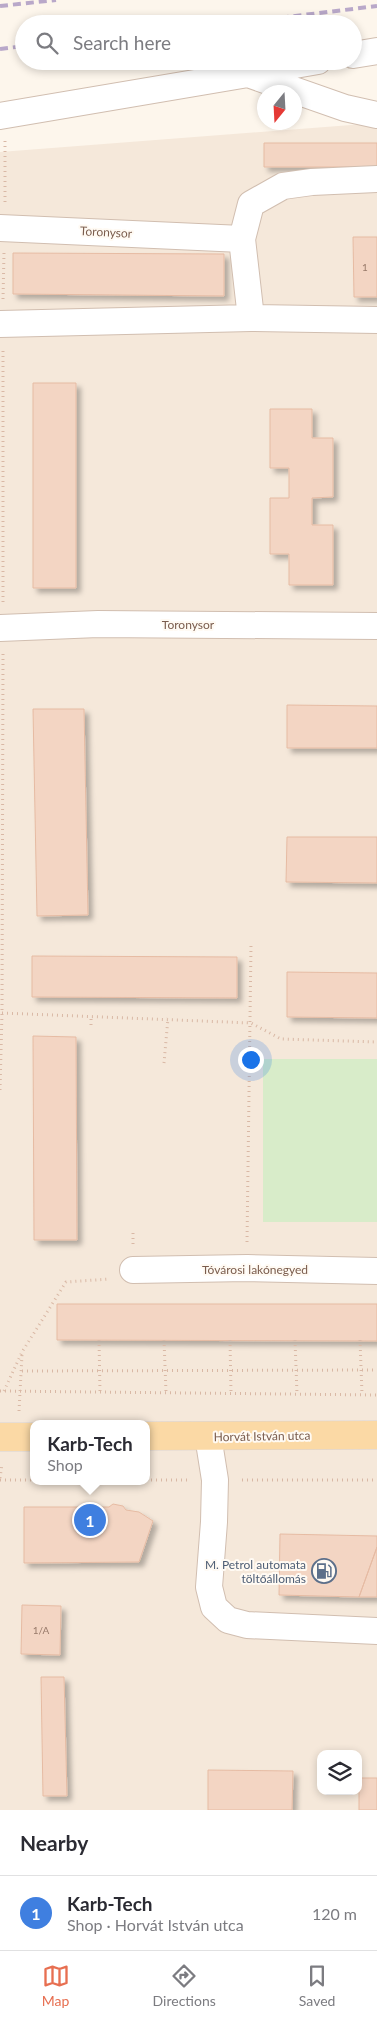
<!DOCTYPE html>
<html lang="en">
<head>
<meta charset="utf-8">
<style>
	body { margin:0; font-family:Lato,sans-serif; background:#f2f2f3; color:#2b2b33 }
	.controls { position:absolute; right:15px; bottom:15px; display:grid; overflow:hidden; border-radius:10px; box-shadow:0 2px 8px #0003 }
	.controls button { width:45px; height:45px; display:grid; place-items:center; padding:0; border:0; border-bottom:1px solid #e1e1e2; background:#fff; color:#2b2b33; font:25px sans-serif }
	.compass { position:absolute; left:257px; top:85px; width:45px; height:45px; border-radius:50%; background:#fff; box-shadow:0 2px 8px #0003; rotate:198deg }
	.you { position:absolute; left:250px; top:1059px; width:18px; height:18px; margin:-12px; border:4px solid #fff; border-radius:50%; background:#1a73e8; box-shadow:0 0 0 8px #1a73e833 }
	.badge { display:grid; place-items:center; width:32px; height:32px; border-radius:50%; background:#e76f51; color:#fff; font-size:16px; font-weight:700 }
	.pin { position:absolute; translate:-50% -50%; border:2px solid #fff; box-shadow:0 1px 5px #0006 }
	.popup { position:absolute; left:30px; top:1420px; width:120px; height:65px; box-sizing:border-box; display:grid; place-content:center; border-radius:10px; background:#fff; filter:drop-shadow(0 1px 4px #0005); font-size:16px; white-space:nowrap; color:#7c7c81 }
	.popup b { font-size:19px; color:#2b2b33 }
	.popup::after { content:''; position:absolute; left:50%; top:100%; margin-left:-10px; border:10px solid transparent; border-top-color:#fff }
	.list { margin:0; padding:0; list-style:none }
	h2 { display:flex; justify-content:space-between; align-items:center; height:65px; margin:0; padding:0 20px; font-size:21px }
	h2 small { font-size:16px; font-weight:400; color:#7c7c81 }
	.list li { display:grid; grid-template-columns:32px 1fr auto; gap:15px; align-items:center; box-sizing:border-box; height:75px; padding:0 20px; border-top:1px solid #e1e1e2 }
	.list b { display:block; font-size:19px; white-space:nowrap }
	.list p { margin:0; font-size:16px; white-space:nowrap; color:#7c7c81 }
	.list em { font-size:16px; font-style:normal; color:#7c7c81 }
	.icon { flex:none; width:28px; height:28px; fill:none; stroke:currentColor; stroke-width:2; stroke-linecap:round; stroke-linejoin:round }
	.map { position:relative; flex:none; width:377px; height:1810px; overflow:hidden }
	.search { position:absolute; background:#fff; box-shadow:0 2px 8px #0003; left:15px; right:15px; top:15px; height:55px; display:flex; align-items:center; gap:12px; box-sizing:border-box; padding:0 18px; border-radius:28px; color:#7c7c81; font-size:19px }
	.sheet { height:140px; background:#fff }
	nav { display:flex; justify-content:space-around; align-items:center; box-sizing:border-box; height:70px; border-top:1px solid #e1e1e2; background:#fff; font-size:14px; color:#7c7c81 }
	nav a { display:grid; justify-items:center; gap:2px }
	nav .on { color:#e76f51 }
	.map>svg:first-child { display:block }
	.residential { fill:#f5e8da; fill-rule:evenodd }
	.green { fill:#d8ecc9 }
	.building { fill:#f3d5c3; stroke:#e6bba3; filter:url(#shadow) }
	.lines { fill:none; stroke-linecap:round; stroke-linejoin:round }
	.minor-casing { stroke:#d1beb0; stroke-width:28 }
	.major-casing { stroke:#dad1cd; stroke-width:29 }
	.path { stroke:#d9b8a5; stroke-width:3; stroke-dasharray:1 4; stroke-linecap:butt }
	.minor { stroke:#fff; stroke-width:26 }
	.major { stroke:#fbd9a5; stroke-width:28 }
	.rail { stroke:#b9a8c9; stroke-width:4; stroke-dasharray:8 5; stroke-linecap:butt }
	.labels { text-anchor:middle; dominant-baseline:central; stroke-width:4; stroke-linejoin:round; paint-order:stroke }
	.number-label { font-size:10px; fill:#987a6a }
	.street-label { font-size:12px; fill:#7a5c4d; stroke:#fffaf3 }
	.service-label { font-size:12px; fill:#4e5e75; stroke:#fffaf3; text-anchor:end }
</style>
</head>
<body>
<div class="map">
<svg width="377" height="1810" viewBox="0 0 377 1810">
	<defs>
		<filter id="shadow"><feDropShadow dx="4.5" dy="4.5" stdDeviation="2.5" flood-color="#0004"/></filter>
	</defs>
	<rect width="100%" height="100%" fill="#fdf6ec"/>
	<path class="residential" d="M377,123v1687h-377v-1658zM34,1424h112v57h-112zM321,1754h37v37h-37z"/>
	<path class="green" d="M263,1059h114v163h-114z"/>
	<path class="building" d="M264,143h113v24h-113z
		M353,237h24v60h-23z
		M13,253l211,1v42l-211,-2z
		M33,383h43v205h-43z
		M270,409h42v29h21v59l-21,1v27h21v60h-44v-31h-19v-56h19v-30h-19z
		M287,705l90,1v42h-90z
		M33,709h51l4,206 -51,1z
		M287,837h90v46l-91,-1z
		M32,956l205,1v41l-205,-1z
		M287,972l90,1v45l-90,-1z
		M33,1036l43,1 1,203h-43z
		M57,1304h320v37l-320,-1z
		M113,1504l10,2 3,4 13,2 14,9 -14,41 -115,1v-56h85z
		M280,1534l97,2v11l-18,50 -80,-2z
		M377,1547v50h-18z
		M22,1605l39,1 -1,49 -39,-1z
		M41,1677h23l3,119h-24z
		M208,1770l85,1 -1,39h-84z
		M359,1778h18v32h-18z"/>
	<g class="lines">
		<defs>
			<path id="minor" d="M353,55l24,-4
				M249,73l69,-12
				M0,116l248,-42 97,34 32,7
				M0,228l242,11 9,-35 32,-18 29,-4 65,-3
				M242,239l9,79
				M0,324l251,-6 126,2
				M0,628l98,-4 279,2
				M133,1270l114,-2 130,3
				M208,1436l7,44 -1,42 -5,65 5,20 14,13 19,5 130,6"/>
			<path id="major" d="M146,1436l231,-1
				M0,1437h34"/>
		</defs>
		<use href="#minor" class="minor-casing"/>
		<use href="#major" class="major-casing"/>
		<path class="path" d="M5,202v-61
			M3,299l1,-46
			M3,351v251
			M2,1013l249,10 30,16 96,3
			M91,1025v-8
			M164,1063l4,-45
			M0,1090l2,-77 1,-360
			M247,1242l4,-298
			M133,1244v-12
			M99,1340l1,52
			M164,1340l2,52
			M230,1340l1,53
			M295,1340l2,54
			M360,1340l2,54
			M22,1371l355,-1
			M0,1391l377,4
			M4,1391l18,-39 44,-70 44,-3
			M19,1411l3,-56
			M0,1478l2,-14
			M0,1480h34
			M146,1480h42
			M242,1480h135"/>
		<use href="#minor" class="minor"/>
		<use href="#major" class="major"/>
		<path class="rail" d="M0,6l56,-6
			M229,24l148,-18
			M0,49l24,-3"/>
	</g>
	<defs>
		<symbol id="fuel-ring" viewBox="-11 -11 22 22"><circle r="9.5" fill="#fffaf3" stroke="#5c6f8a" stroke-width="1.5"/><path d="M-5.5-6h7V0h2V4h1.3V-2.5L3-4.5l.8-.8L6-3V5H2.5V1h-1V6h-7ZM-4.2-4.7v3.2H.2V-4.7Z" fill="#5c6f8a"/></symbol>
	</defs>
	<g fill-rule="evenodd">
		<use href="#fuel-ring" x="310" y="1557" width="28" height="28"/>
	</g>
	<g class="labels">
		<g class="number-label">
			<text x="365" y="267">1</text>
			<text x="41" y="1630">1/A</text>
		</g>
		<g class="street-label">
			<text transform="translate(106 232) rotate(3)">Toronysor</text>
			<text x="188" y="624">Toronysor</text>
			<text x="255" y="1269">Tóvárosi lakónegyed</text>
			<text transform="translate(262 1436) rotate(-1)">Horvát István utca</text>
		</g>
		<g class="service-label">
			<text x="306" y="1564">M. Petrol automata<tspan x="306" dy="14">töltőállomás</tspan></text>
		</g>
	</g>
</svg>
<div class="controls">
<button><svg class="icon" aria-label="layers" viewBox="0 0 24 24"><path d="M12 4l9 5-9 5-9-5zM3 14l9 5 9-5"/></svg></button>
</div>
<svg class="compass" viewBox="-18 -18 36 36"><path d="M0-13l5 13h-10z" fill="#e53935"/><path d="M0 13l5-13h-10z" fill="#7c7c81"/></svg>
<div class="you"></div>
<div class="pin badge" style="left:90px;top:1520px;background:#3f7fe0">1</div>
<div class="popup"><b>Karb-Tech</b>Shop</div>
<div class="search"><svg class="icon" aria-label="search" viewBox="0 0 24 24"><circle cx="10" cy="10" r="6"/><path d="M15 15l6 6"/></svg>Search here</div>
</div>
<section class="sheet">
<h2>Nearby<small></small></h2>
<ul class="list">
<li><span class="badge" style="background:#3f7fe0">1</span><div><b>Karb-Tech</b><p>Shop · Horvát István utca</p></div><em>120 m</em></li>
</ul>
</section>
<nav>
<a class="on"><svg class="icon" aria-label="map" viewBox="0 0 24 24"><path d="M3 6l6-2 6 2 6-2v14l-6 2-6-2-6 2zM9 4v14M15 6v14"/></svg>Map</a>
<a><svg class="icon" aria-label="directions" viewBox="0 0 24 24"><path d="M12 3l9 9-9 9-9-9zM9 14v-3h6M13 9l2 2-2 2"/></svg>Directions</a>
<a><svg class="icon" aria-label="saved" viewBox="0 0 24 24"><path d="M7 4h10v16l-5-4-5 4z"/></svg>Saved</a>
</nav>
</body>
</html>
